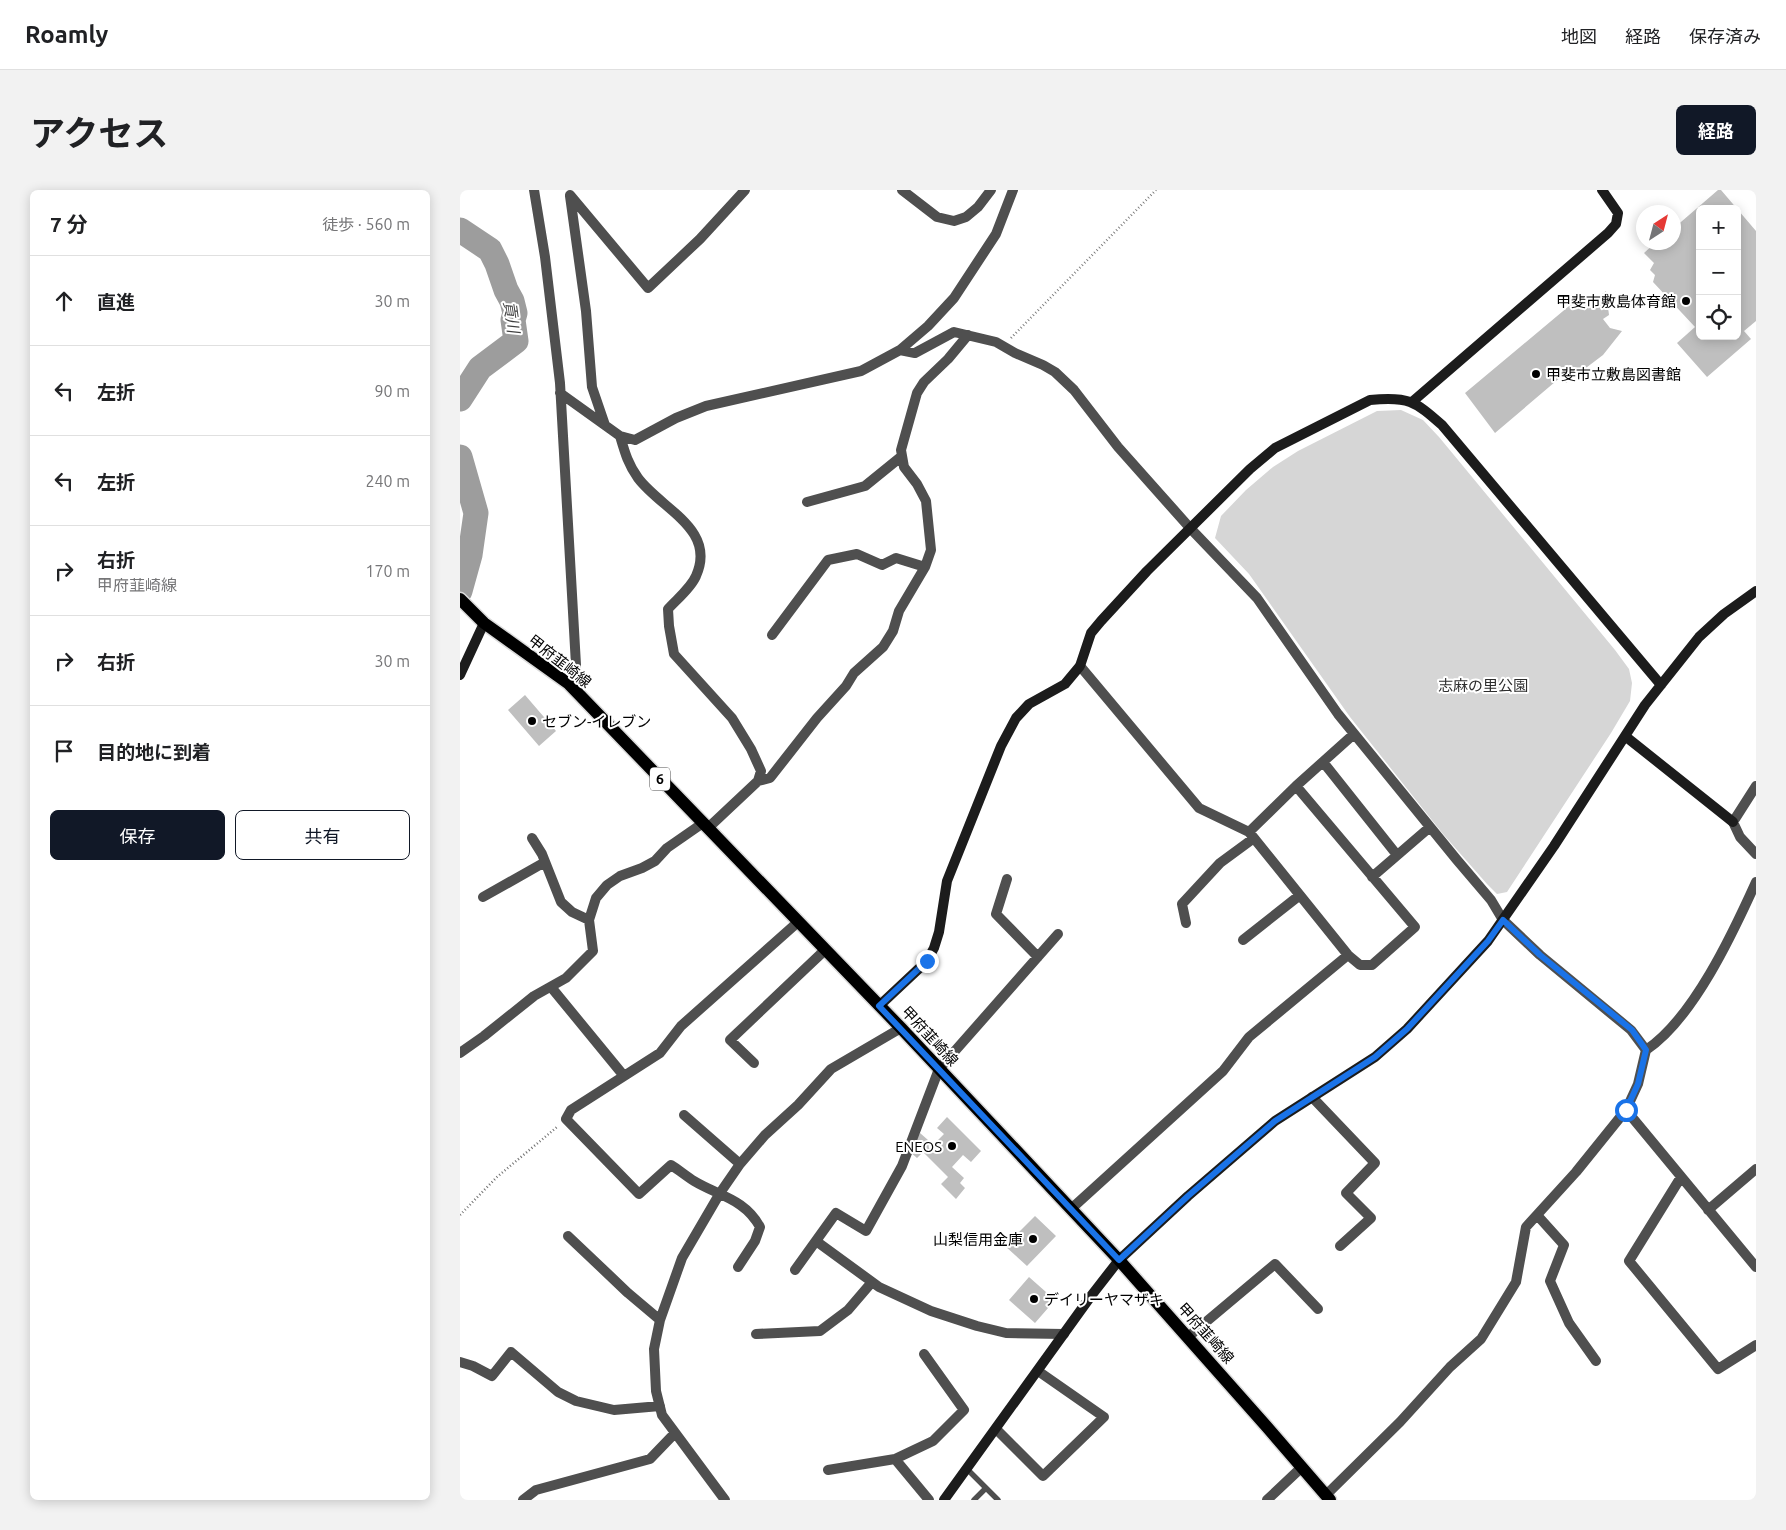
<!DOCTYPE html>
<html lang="ja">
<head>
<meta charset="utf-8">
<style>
	body { margin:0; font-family:Ubuntu,"Noto Sans JP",sans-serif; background:#f2f2f2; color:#202124 }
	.controls { position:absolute; right:15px; top:15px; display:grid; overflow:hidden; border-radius:8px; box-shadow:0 2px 12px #0003 }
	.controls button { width:45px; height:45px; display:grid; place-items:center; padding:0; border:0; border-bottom:1px solid #e0e0e0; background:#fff; color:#202124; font:25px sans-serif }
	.compass { position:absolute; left:1176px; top:15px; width:45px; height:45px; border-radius:50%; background:#fff; box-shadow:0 2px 12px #0003; rotate:36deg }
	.stop { position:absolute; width:15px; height:15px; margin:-11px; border:4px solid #1a73e8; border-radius:50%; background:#fff }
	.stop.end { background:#1a73e8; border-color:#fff; box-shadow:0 1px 5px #0008 }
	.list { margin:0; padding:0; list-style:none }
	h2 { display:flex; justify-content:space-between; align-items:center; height:65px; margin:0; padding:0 20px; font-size:21px }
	h2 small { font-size:16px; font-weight:400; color:#757577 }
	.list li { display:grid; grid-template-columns:32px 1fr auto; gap:15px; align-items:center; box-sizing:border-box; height:90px; padding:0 20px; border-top:1px solid #e0e0e0 }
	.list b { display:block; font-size:19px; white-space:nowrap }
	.list p { margin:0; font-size:16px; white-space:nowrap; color:#757577 }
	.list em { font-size:16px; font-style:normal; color:#757577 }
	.actions { display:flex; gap:10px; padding:15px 20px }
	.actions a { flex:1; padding:11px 0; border:1px solid #111827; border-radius:8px; text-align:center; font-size:18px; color:#111827 }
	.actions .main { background:#111827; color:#fff }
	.icon { flex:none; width:28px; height:28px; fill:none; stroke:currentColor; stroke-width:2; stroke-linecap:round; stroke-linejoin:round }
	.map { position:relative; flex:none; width:1296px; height:1310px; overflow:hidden; border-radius:8px }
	header { display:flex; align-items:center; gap:30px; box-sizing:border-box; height:70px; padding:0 25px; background:#fff; border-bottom:1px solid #e0e0e0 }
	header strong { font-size:24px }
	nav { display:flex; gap:28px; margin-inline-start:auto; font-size:18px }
	.intro { display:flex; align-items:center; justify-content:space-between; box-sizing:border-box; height:120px; padding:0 30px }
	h1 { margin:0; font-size:35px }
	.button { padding:12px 22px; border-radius:8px; background:#111827; color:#fff; font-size:18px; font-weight:700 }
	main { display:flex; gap:30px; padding:0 30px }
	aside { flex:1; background:#fff; border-radius:8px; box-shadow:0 2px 12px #0003 }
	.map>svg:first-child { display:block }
	.green { fill:#d6d6d6 }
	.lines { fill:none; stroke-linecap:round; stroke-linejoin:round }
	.river { stroke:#9d9d9d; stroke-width:25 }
	.building { fill:#bfbfbf; fill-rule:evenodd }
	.primary-casing { stroke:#dbdbdb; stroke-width:15 }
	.path { stroke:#717171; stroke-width:2.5; stroke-dasharray:1 2.5; stroke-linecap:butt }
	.lane { stroke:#4f4f4f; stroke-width:5.5 }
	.street { stroke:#4f4f4f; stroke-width:10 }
	.secondary { stroke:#1c1c1c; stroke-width:10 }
	.primary { stroke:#000; stroke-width:12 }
	.route { stroke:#1a73e8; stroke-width:6 }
	.poi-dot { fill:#000; stroke:#fff; stroke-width:2 }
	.labels { text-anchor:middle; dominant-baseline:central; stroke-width:4; stroke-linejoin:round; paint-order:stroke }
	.shield { fill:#fff; stroke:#4c4c4c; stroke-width:1 }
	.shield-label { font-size:14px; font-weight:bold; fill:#000 }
	.poi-label { font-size:15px; fill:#000; stroke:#fff; text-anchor:end }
	.street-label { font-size:15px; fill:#000; stroke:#fff }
	.park-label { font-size:15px; fill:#2d2d2d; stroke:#fff }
	.water-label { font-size:16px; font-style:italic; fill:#3e3e3e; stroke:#fff }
</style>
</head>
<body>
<header>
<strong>Roamly</strong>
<nav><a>地図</a><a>経路</a><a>保存済み</a></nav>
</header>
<div class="intro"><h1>アクセス</h1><a class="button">経路</a></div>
<main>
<aside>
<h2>7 分<small>徒歩 · 560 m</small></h2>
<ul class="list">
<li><svg class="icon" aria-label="ahead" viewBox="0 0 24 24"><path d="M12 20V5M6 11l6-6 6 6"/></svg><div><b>直進</b></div><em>30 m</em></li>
<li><svg class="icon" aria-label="left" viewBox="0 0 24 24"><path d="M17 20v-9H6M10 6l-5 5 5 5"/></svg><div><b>左折</b></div><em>90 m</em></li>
<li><svg class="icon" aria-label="left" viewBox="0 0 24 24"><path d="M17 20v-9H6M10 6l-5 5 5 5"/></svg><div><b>左折</b></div><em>240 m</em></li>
<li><svg class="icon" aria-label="right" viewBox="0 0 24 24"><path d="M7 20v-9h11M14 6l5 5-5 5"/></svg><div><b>右折</b><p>甲府韮崎線</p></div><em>170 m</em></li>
<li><svg class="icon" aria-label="right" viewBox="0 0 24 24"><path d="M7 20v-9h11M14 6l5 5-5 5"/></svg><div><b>右折</b></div><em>30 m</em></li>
<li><svg class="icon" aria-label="arrive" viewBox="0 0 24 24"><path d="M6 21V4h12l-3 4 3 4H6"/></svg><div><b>目的地に到着</b></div></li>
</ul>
<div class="actions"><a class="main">保存</a><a>共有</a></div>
</aside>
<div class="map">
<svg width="1296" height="1310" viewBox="0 0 1296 1310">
	<rect width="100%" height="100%" fill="#fff"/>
	<path class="green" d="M941,220l22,10 16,17 176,213 14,19 3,14 -2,18 -19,32 -104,159 -10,2 -10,-10 -44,-50 -93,-117 -101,-143 -34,-36 6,-22 25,-26 27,-23 25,-16 79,-40z"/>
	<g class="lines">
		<path class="river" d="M0,40l30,20 7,14 9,26 6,11 3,12 -2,7 3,21 -36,27 -20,31
			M0,267l16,56 -6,42 -10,36"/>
	</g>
	<path class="building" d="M1258,0h3l35,41v90l-12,10 7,8 -44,38 -30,-34 18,-16 -42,-45 2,-7 -5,-5 4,-7 -10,-10 12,-11h18v-14zM1240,19h37v127h-37z
		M1146,101l3,24 -6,4 7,9 12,3 -19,24 -37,28 -4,-7 -67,57 -30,-40 116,-97 8,9z
		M65,505l31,36 -17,15 -31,-36z
		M487,927l34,34 -10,11 -8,-7 -11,12 12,11 -4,5 5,5 -9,11 -15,-15 7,-7 -25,-25 -6,6 -7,-6 10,-19 8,7 1,9 15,-15 -7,-6z
		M575,1026l21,20 -29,30 -22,-20z
		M569,1087l26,23 -20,23 -26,-23z"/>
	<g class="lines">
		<defs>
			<path id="primary" d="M0,409l24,24 85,61 139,144 193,200 218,232 148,167 63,73"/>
		</defs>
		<use href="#primary" class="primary-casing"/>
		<path class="path" d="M551,148l145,-148
			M0,1025l37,-38 60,-50"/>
		<path class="lane" d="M507,1279l31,31
			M514,1310l12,-12"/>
		<path class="street" d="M74,0l11,67 15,126 16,282 -7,19
			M442,0l35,27 17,4 12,-4 12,-10 13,-17
			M110,5l78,93 52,-49 45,-49
			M110,6l16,115 6,76 13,38
			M440,160l15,3 39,-21 42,10 19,11 28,12 12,7 19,18 44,57 72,81 67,70 81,116 119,146 34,40 12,20 37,35 91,75 15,20 -8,34 -12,26 -50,62 -50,55 -10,55 -35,57 -31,28 -50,55 -74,73
			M100,203l60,43 15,4 41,-22 30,-12 155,-35 39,-21 28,-24 26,-28 42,-64 17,-44
			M160,246c5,17 8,28 18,42 23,31 79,51 58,98 -5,12 -19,23 -28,33l1,17 5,28 58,64 19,31 10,22 -3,10 -50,47
			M347,312l58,-16 37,-30
			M312,445l56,-75 29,-6 25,11 14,-7 29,9
			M620,476l119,142 50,24 99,123 12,10h12l43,-38 -119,-141
			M863,572l74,93
			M298,591l12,-3 47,-60 29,-32 8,-13 29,-26 10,-16 6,-20 26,-44 6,-17 -5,-49 -9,-17 -13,-17 -3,-17 16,-57 7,-11 24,-23 20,-24
			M1296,596l-23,36 7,15 16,17
			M789,642l47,-46 58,-52
			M72,648l10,16 19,48 11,10 17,8
			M912,687l58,-50
			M547,689l-11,35 42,43
			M23,707l62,-35
			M726,733l-4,-19 38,-41 34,-25
			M783,750l57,-45
			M91,797l73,89
			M1186,860c47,-31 87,-117 110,-168
			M0,863l24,-17 50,-40 32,-18 27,-27 -4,-31 7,-22 11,-13 13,-9 22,-8 13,-7 12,-13 36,-25
			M294,873l-24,-23 95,-90
			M852,907l63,66 -29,30 25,25 -31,28
			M1166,920l130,157
			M224,925l56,49
			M1221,987l-52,84 89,108 38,-24
			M611,1019l152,-138 26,-34 99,-82
			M1248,1020l48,-41
			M1077,1025l27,30 -14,36 19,42 27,38
			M108,1046l60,57 32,27
			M356,1051l63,46 52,24 46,15 29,7 58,1
			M278,1077l17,-26 5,-14c-15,-28 -41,-31 -66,-46 -8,-5 -15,-11 -23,-16l-32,29 -73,-75 5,-9 89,-57 21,-27 117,-104
			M335,1080l41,-57 30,18 36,-65 37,-97 119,-135
			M296,1144l64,-3 28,-21 24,-28
			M728,1147l87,-73 43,45
			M0,1172l13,4 19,10 19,-24 47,40 18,9 38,9 46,-4
			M536,1239l47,47 61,-59 -66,-46
			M435,1269l38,-18 31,-31 -40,-56
			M368,1280l67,-11 34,41
			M63,1310l13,-10 114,-31 25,-26
			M265,1310l-63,-85 -6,-24 -2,-42 6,-29 22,-62 38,-65 20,-29 25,-29 33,-30 33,-36 70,-41
			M807,1310l35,-33"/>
		<path class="secondary" d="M952,212l196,-169 8,-9 2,-11 -16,-23
			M0,485l24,-52
			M1165,546l108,86
			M419,816l48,-45 7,-13 5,-16 8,-51 54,-135 15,-28 13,-14 36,-20 15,-18 11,-33 10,-12 46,-50 103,-102 25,-21 95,-48c38,-4 45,1 72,25l219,260
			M484,1310l147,-204 28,-36 69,-64 87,-75 100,-64 32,-28 81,-88 66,-95 91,-141 54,-68 25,-23 32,-23"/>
		<use href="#primary" class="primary"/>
	</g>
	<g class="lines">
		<path class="route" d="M467,771l-48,45 240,254 69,-64 87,-75 100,-64 32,-28 81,-88 15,-21 37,35 92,75 14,20 -8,34 -12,26"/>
	</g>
	<g class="poi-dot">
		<circle cx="1226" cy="111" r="5"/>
		<circle cx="1076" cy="184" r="5"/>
		<circle cx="72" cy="531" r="5"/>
		<circle cx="492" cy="956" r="5"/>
		<circle cx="573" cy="1049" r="5"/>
		<circle cx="574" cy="1109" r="5"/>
	</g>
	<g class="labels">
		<rect class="shield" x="190" y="577.5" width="20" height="23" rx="4"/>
		<g class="shield-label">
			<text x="200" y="589">6</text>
		</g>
		<g class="poi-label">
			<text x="1216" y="111">甲斐市敷島体育館</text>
			<text x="1086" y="184" text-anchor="start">甲斐市立敷島図書館</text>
			<text x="82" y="531" text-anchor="start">セブン-イレブン</text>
			<text x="482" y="956">ENEOS</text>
			<text x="563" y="1049">山梨信用金庫</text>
			<text x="584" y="1109" text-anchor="start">デイリーヤマザキ</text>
		</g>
		<g class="street-label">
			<text transform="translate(100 471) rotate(38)">甲府韮崎線</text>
			<text transform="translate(470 846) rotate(47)">甲府韮崎線</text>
			<text transform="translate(746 1143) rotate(48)">甲府韮崎線</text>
		</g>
		<g class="park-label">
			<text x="1023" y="495">志麻の里公園</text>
		</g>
		<g class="water-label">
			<text transform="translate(52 127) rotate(82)">貢川</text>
		</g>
	</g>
</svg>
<div class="controls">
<button>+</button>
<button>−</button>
<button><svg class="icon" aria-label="locate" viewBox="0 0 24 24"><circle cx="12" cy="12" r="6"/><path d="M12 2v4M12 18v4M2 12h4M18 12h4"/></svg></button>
</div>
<svg class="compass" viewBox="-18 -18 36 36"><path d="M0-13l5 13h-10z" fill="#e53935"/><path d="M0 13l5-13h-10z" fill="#757577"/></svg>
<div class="stop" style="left:1166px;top:920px"></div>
<div class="stop end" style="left:467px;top:771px"></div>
</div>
</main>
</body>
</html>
